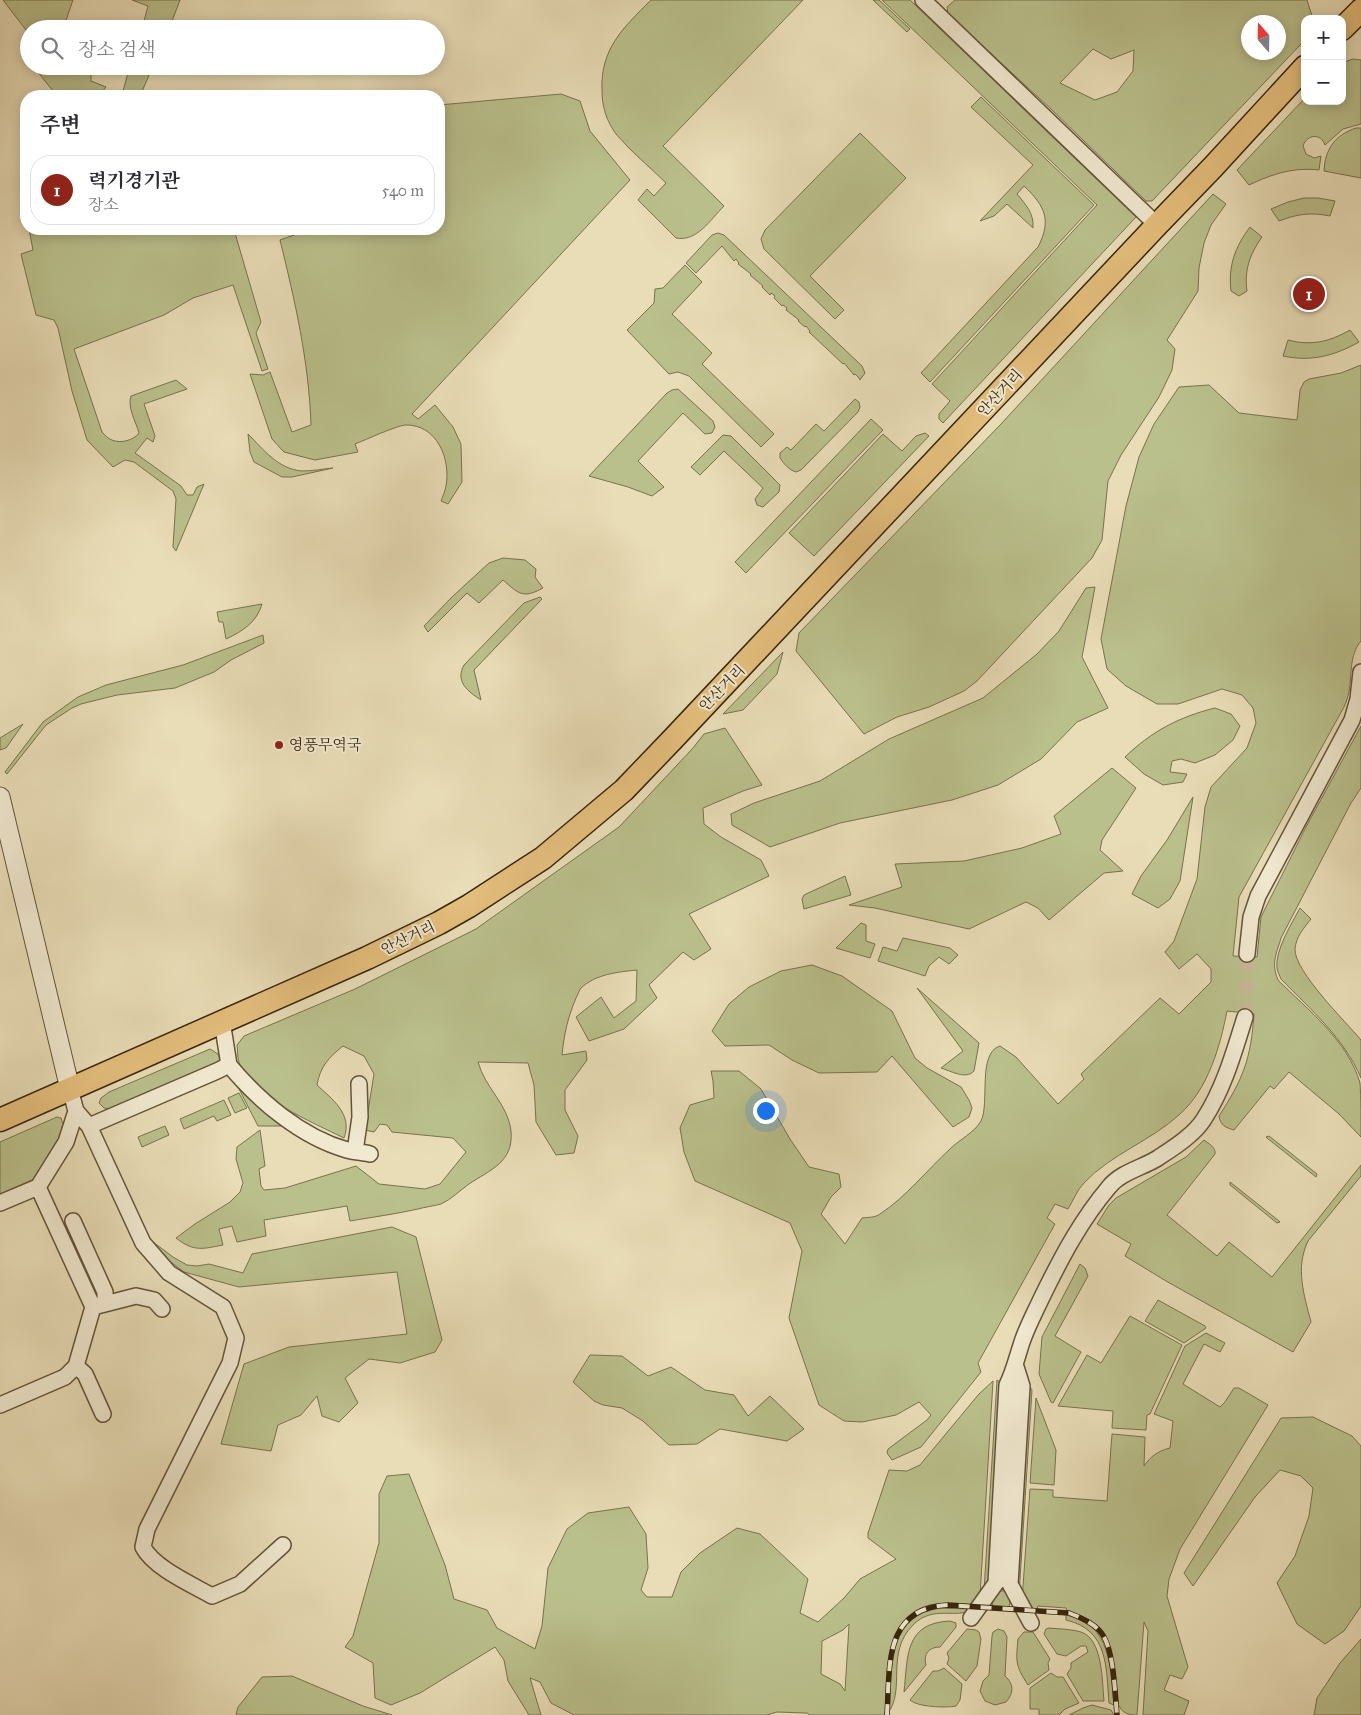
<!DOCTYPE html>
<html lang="ko">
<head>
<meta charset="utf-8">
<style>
	body { margin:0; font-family:"IM FELL Great Primer","Noto Serif KR",serif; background:#f7f7f7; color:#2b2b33 }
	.controls { position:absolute; right:15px; top:15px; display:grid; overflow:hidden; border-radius:10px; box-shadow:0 2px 12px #0003 }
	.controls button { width:45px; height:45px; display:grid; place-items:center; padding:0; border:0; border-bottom:1px solid #e1e1e2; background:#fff; color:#2b2b33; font:25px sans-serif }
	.compass { position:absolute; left:1241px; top:15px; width:45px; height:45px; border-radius:50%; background:#fff; box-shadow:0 2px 12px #0003; rotate:340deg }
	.you { position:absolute; left:765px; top:1110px; width:18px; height:18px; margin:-12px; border:4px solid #fff; border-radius:50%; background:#1a73e8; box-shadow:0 0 0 8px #1a73e833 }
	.badge { display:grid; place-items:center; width:32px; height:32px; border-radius:50%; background:#8f2418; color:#fff; font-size:16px; font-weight:700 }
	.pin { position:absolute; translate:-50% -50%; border:2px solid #fff; box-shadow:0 1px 5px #0006 }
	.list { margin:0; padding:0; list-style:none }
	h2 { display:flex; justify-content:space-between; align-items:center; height:65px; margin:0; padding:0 20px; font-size:21px }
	h2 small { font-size:16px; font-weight:400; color:#7c7c81 }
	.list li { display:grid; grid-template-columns:32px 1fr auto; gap:15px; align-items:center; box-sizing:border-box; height:70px; margin:0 10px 10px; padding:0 10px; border:1px solid #e1e1e2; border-radius:20px }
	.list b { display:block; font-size:19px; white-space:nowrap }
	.list p { margin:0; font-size:16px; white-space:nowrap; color:#7c7c81 }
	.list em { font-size:16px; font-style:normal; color:#7c7c81 }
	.icon { flex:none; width:28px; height:28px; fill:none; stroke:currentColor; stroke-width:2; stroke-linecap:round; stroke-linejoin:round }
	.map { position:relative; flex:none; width:1361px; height:1715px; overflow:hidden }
	.search { position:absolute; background:#fff; box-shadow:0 2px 12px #0003; left:20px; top:20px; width:425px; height:55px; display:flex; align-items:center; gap:12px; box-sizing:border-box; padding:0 18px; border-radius:28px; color:#7c7c81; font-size:19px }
	.panel { position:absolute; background:#fff; box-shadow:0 2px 12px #0003; left:20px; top:90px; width:425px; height:145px; border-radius:20px }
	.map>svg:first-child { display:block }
	.green { fill:#bac08c; stroke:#78734e; fill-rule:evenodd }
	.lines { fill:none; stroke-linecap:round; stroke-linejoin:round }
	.minor-tunnel { stroke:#c5b895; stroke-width:15; stroke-dasharray:15 8; stroke-linecap:butt }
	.minor-casing { stroke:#645439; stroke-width:18 }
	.tertiary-casing { stroke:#645439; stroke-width:21 }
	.primary-casing { stroke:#37260f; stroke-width:25 }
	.minor { stroke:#f1e9d0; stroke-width:15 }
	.tertiary { stroke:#f1e9d0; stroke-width:19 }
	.primary { stroke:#e4be7c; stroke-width:22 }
	.rail-casing { stroke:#37260f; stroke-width:5.5 }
	.rail { stroke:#f1e9d0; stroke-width:4; stroke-dasharray:11; stroke-linecap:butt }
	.poi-dot { fill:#8f2418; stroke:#f1e9d0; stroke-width:2 }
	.labels { text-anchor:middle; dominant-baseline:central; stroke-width:4; stroke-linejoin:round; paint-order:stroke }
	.street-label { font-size:15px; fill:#37260f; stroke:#f1e9d0 }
	.poi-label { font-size:15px; fill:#37260f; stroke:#f1e9d0; text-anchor:start }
</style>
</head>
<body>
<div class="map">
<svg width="1361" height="1715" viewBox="0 0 1361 1715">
	<rect width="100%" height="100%" fill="#e9ddb7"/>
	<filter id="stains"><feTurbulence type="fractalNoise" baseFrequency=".004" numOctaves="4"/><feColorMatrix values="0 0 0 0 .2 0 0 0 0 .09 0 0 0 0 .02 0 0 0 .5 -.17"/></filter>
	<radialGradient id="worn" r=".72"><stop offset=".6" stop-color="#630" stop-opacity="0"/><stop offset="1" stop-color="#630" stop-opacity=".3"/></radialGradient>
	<path class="green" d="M3,0h70l-10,29h-34v5z
		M132,0h48l-11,29h-27l6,-23z
		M651,0h152l-140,146 61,60c-14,14 -27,36 -48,32l-38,-38 9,-11 7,7 12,-13c-16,-16 -35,-31 -50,-49 -9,-12 -14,-27 -14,-43 -2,-42 21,-63 49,-91z
		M873,0h6l31,29 -3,3z
		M882,0h28l226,217 -193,206 -4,-4v-5l11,-13 -18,-17 165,-179z
		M955,0h352l6,19h-8v20l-4,5 -149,157h-6l-95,-92 -103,-95 -1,-7zM1248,22h30v30h-30zM1093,49l18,10 23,-9 -1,21 -16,21 -22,8 -35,-17z
		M1353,59l8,1v64l-18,5 -18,16c-4,-12 -18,-11 -22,1l3,8 8,4 7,-2 -2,14c-25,-3 -47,4 -70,15l-12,-15 68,-72v3h37v-38z
		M33,66h21l18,7 1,-4 18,6v6l15,6 -7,9h-42z
		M130,66h23l-13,30h-33l4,-5h12z
		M561,94l19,7 10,30 40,49 -218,234 6,5 17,-14 18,22 8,17 1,38 -14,22 -7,-3c2,-5 4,-10 5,-15 5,-27 -9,-62 -41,-61 -9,1 -40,15 -50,19l3,8 -43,8 -31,-8 -12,-13 -22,-65 13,1 7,-3 22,60 19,-7c-2,-63 -16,-124 -31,-185l14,-5v-6h145v-124z
		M981,97l113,108 -164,177 -9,-9 117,-126c14,-27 7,-41 -14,-61l-7,8c9,11 17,19 16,34l-26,-24 -13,12 -14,5 53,-56 -62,-58z
		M1356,128h5v50l-37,-7c1,-22 11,-36 32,-43z
		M860,133l46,45 -96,98 34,34 -9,9 -71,-70 -3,-10 4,-9z
		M1213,194l13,10 -15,21 -7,18 -5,25 -1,23 -31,49 8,9 -3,21 -13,27 -38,58 -13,26 -6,59 -10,18 -115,123 -13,10 -35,16 -32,10 -33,17 -68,-83 3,-18 202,-209z
		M1304,198h14l17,3 -5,15c-19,-4 -33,-2 -51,5l-8,-12 17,-7z
		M1250,227l12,10c-12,17 -18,33 -15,54l-8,5 -8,-5c-3,-25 4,-44 19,-64z
		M29,229h198l2,5 6,-1 26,89 -5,11 12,36 -6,2 -29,-86 -40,13 -29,17 -90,34 28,83c3,3 6,7 10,8 9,4 22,0 27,-7 -3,-11 -12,-26 -8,-37l45,-16 11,9 -43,15 11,32 -2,6 -6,-4 -12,15 46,33 6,9h6l4,-8 7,-3 -28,67 -3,-4 3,-48 -3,-8 -39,-29 -9,-2 -12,7 -26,-27 -15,-49 -14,-63 -4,-8 -18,-5 -15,-61 12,-4z
		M718,233l6,2 138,131 3,7 -5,7 -1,-2 -4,-4 -1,1 -10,-12 -1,1 -34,-32 1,-1 -4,-5 -1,1 -7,-6 1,-1 -13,-10 1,-2 -4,-3 -1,1 -8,-8 1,-2 -4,-3 -1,2 -8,-8 1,-1 -13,-11 1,-1 -13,-10 1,-1 -3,-4 -2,2 -12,-15 -26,27 -10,-10 26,-28z
		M685,265l17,17 -30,32 40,39 -10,11 72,70 -13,13 -72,-71 -11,-4 -9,2 -42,-44 27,-27 1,-14 8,-1z
		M1350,330l9,12c-25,14 -48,20 -76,14l5,-16c23,6 41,2 62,-10z
		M1361,365v276c-12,14 -9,34 -12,51 -1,5 -3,10 -5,15l-105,190 -6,59 24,1 4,-40 45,-90 55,-101v62l-10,15 -70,135c-5,17 -10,25 -3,42 30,30 70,61 82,103 1,12 1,40 1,54l-22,-23 -50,-42 -15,17 -4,-3 -36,44c-8,-2 -14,-5 -15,-14 24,-37 32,-57 35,-102l-27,-3c-7,36 -19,78 -47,103 -29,27 -69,40 -96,69 -7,7 -11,18 -16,26l-13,-5 -8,14 8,6 -77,139 3,9 -60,75 -29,13 -5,-7 1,-4 39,-29 4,-5 -12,-13 -23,13 -34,7 -18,-1 -25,-16 -30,-87 13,-67 -12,-28 -95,-42 -11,-29 -4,-24 10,-23 24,-7 -1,-17 -2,-10h28l22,18 29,50 19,28 30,7 2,13 -10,10 -10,17 24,30 17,-26c6,-1 13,0 18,-4 26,-17 47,-44 70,-65 10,-10 24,-16 31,-28 9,-18 -4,-68 19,-75l16,11 42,47 26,-25 -3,-5 79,-76 19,16 32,-32v-13l-14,-15 -18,15 -14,-17 9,-11 23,-62 8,-72 6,-20 36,-39 9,-25 -3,-15 -11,-13 -20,-6 -44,15h-21l-31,-18 -19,-17 -6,-30 25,-133 13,-49 15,-33 25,-37 30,-2 30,28 58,7 3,-30 4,-8 5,-3 32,-6z
		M678,389l35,32 2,6 -3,6 -7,1 -22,-21 -45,48 26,26 -12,9 -24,-9 -39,-11 78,-83 5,-3z
		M855,399l4,3 1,5 -2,5 -57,58 -5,2c-7,-2 -12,-8 -16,-14v-5l7,-6 4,3 25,-26 8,7z
		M871,419l12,11 -137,143 -11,-11z
		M925,433l4,3 -115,120 -25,-23 94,-99 19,17 14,-15z
		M248,434c16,16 30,35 54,37 10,0 21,-2 31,-3l-41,9h-10l-28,-15 -4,-10z
		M723,435l8,1 49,49 -1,7 -16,15 -6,-2 -2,-6 8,-11 -39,-37 -24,24 -9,-8z
		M503,558l22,2 11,9 -1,8 8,11c-20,11 -24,6 -40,-8l-24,23 -12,-10 -39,39 -4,-6 29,-30 36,-33z
		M1095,587l-13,70 26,51 -31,14 -36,37 -43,26 -46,15 -112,23 -70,24 -38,-22 -1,-11 23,-11 66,-22 69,-42 94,-41 54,-44 22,-23 27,-43z
		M540,597l2,2 -68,71 7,30c-14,-9 -26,-19 -17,-35l60,-62z
		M262,604c-5,18 -19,27 -36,35l-3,-17h-4l-2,-10z
		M263,635l1,8 -33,17 -17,12 -39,16 -58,7 -36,9 -9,4 -26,17 -39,49 -2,-2 38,-50 35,-25 28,-12 77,-20z
		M783,652l-6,22 -34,36 -20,4z
		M1215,708l16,6 9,12 -7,14 -18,15 -20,8 -14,-4 -9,2 -2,11 17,2 -4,8 -20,3 -19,-11 -19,-17c27,-26 54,-40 90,-49z
		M23,724l-17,24 -6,2v-12z
		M725,728l37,57 -19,6 -40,17 1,16 17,13 40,23 8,16 -80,38 22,35 -17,11 -11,-8 -34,33 8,13 -33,31 -35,12 -13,-24 25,-20 13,21 22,-17 1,-31c-19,2 -41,4 -56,18 -2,2 -3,7 -5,10 -8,19 -12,36 -14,57l24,-4 1,9 -22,30v20l13,26 -4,17 -18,2 -20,-33 -2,-37 -6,-22 -50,-1c7,26 30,42 33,69 3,31 -21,39 -42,53 -10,7 -17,15 -28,20 -7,2 -16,3 -23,5 -22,5 -45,8 -68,12l-3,-15 -83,14 2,16 -29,6 -5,-16 -13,3 4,16c-21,4 -29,7 -47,-7l19,-14 35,-22 10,-10 3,-9 -7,-24 1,-12 23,-17 5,36 -6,3 2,17 3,4 21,-2 71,-22 23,18 46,5 15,-5 26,-32 -13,-14 -61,-6 -5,-7 -7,-1 -6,8 -9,-2 9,-56 -10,-18 -21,-10c-14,11 -23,21 -26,39 15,14 36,29 27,53 -32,-16 -89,-39 -104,-73 -3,-6 -2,-14 -3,-20l7,-9 111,-47 121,-60 143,-102 74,-79 11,-14z
		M1112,768l24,20 -34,52 -2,10 23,21 -19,2 -55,47 -11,-12 -12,-6 -57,27 -94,-21 -26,-3 53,-18 -7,-23 69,-3 58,-13 39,-14 -7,-18z
		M1193,797l-13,84 -10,18 -12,9 -26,-14 9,-18 26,-36z
		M845,876l6,19 -47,14 -2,-10 2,-4z
		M1300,908l11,11c-8,10 -15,18 -16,30 -1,22 51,73 66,91v38c-17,-40 -50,-68 -80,-99 -1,-3 -4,-8 -4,-11 -2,-18 15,-45 23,-60z
		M861,923l5,2v16l9,3 -5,14 -34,-10z
		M903,938l47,10 8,7 -9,9 -10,-7 -10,9 -4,10 -47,-15 5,-14 14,4z
		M812,965l30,11 50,35 23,47 12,10 34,19 8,13 3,8 -3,9 -16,10 -61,-71 -15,16 -58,1 -27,-13 -23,-15 -44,1 -13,-15 17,-27 20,-17 32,-16z
		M917,988l62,55 -5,28c-8,9 -23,0 -33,-3l22,-17z
		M210,1049l8,5 2,5 -3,5 -107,45 -6,-1 -5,-5 2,-5 8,-6z
		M238,1087l43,39h-23z
		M239,1093l8,15 -12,5 -7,-15z
		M224,1100l7,15 -14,6 -3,-5 -30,13 -4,-10z
		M57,1117l4,1 5,16 -32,45 -34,15v-52z
		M165,1126l4,9 -27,12 -4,-10z
		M1269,1136l48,38 -1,3 -49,-39 -1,-1z
		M1204,1140c5,4 12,7 11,14l-48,61 50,41 12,-14 43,35 89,-112v11l-53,65c-13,27 -4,54 3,81l-18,30 -127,-71 -41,-25 6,-12 -34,-20 12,-19 7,-7 70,-41z
		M1230,1182l49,39 1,1 -3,1 -47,-38z
		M392,1227l24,10 26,103 -7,12 -35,11 -31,-4 -24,19 13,25 -19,19 -17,-6 -5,-20 -16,19 -23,10 -7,26 -50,-7 23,-80 45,-17 118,-13 -10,-62 -158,15 -55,-15 -25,-19 -14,-17 28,21 14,8 10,1 12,-2 34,9 9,-19z
		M1080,1264l5,4 3,8 -33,60 26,16 -28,51 -2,-1 -12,-28 3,-37z
		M1158,1300l47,26 1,2 -22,15 -39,-22z
		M1130,1316l52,29 -32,69 -3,1 -1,15 -34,-2 1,-17 -55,-5 29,-51 14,8z
		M1206,1333l19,10 -5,9 -16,-8 -21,40 37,23 5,-5 9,-14h5l29,17 -88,144 -11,30 -2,17 21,71 -6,12 -12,-4 -6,15 25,11 -5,14h-41l5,-84 -4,-9 -7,93c-9,0 -15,-2 -19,-11 -4,-41 -2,-80 -51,-93l-1,-3 -28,-2 -1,3 -8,-1 -7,-8 8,-111 23,1v7l54,4 5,-67 33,3 -1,29c7,-10 14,-15 26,-18l3,-27 -19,-7 31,-68z
		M590,1355l32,1 26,20 23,-9 34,23 29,5 14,21 22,-20 34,33 -17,12 -67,-12 -23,15 -28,1 -26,-24 -21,-13 -19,-3 -9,-4 -21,-19z
		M997,1380l3,2 -11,201 -5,8z
		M993,1381l-13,215 -6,10c-13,-1 -26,-4 -39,-2 -10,1 -20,6 -27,13 -27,26 -16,64 -23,98h-75l-3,-2 -30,-1 -10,3h-193l-23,-12 -11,-21 -10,-4 11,37h-12l-21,-34 -4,-21 -9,-13 -75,46 -29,12 -16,-7 -2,-35 -28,-16 8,-11 26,-93v-49l8,-18 22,-2 36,91 9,34 33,11 10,18 38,21 7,-23 6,-58 19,-39 21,-16 41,-6 17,27 2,34 -7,22 6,7h25l9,-25 19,-19 37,-25 23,6 48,45 -8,34 18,9 26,-24 16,-19 36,-20 -28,-21v-5l21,-63 18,1 13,-6 59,-71zM849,1624v1l-4,66 -5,-7 -19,-10 1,-33 21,-11z
		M1030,1387l2,3 -13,205 -3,-6 12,-201z
		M1036,1398l20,52 -2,35 -24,-2z
		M1313,1417l39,19 9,10v160l-17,25 -19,13 -28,-20 -20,-41 18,-27 14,-40 4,-28 -12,-12 -21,-6 -25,27 -62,89 -9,-13 97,-155z
		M1000,1591h6l4,11 -1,6 -17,-1 1,-7z
		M935,1608l36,1c-12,11 -38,-5 -58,16 -28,28 -7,64 -25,88l5,-64c7,-22 21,-35 42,-41z
		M1066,1615c46,8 44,54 48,90l-5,-2c-3,-35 0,-73 -43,-83z
		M950,1621l6,2v4l-16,20c-11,0 -17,7 -14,18l-22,27c4,-35 0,-69 46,-71z
		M1049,1628c10,1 22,1 32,4 22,7 21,50 23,69h-21l-16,-27 4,-6v-5l17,-11 -2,-6h-5l-15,10 -9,-2 -13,-20 2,-5z
		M967,1629l9,1 3,2 2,7 -4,27 -11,15 -19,-17 2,-6 -2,-5z
		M998,1629l6,2 3,6 -2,39c9,8 9,17 1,26l-11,3 -10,-4 -5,-10 3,-10 6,-6 3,-39 1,-4z
		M1024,1632h9l17,27 -2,4 1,7 -21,15c-13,-20 -12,-23 -10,-46z
		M1361,1639v76h-47l3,-17 23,-35z
		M944,1668l18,16 -2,16 -4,6c-10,2 -39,1 -46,-6l23,-29h5z
		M1051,1673l6,4h6l16,26 -14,6 -6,6h-20v-6h-9v-21z
		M292,1676l71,30 29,9h-156l2,-8 24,-30z
		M1092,1705l19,5 3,5h-45l14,-7z"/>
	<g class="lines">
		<path class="minor-tunnel" d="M1245,1017l2,-63"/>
		<defs>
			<path id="minor" d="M923,0l234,225
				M1247,954l4,-37 7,-21 94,-176 6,-21 3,-27
				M229,1065c30,36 72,72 118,85 7,2 15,2 23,4
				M70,1089l6,22 13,15 128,-55 12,-6 -7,-44
				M89,1126l54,117 26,30 54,34 13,31 -6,25 -83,166 -4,18c11,21 48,37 69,49l28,-12 43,-39
				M355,1151l5,-34 -1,-33
				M0,1203l38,-16 28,-45 10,-31
				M73,1221l32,71v12
				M97,1306l39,-10 18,4 8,9
				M76,1366l9,8 18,40
				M1016,1367l6,19 -12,198 21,39
				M0,1405l65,-28 11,-11 17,-59 -55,-120
				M971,1618l25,-35 11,-198c7,-14 10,-28 15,-43 5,-15 13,-30 20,-45 19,-39 39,-77 67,-110 12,-15 33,-19 49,-29 15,-10 36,-23 46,-39 20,-31 30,-67 41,-102"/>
			<path id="tertiary" d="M0,797l70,292"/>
			<path id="primary" d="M1342,29l19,-19
				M0,1120l367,-162 72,-35 30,-17 74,-48 81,-68 48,-50 485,-515 56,-58 92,-100"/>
		</defs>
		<use href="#minor" class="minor-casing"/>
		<use href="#tertiary" class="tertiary-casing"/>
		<use href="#primary" class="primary-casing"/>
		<use href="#minor" class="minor"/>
		<use href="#tertiary" class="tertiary"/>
		<use href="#primary" class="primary"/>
		<defs>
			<path id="rail" d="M887,1715c3,-48 -4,-107 61,-110l121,8c13,5 29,12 35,24 10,18 11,57 13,78"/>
		</defs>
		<use href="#rail" class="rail-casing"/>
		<use href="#rail" class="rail"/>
	</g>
	<circle class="poi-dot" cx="279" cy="745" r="5"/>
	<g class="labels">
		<g class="street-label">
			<text transform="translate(1000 393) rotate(-47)">안산거리</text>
			<text transform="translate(722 688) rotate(-46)">안산거리</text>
			<text transform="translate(408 938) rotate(-26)">안산거리</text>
		</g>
		<g class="poi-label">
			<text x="289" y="745">영풍무역국</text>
		</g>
	</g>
	<rect width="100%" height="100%" filter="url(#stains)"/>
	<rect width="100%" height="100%" fill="url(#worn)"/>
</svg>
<div class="controls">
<button>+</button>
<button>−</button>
</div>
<svg class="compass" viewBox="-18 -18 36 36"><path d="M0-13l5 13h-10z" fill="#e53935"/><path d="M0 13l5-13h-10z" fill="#7c7c81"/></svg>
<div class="you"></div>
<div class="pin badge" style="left:1309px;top:294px">1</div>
<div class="search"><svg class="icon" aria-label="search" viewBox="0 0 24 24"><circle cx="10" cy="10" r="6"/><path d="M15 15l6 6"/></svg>장소 검색</div>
<section class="panel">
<h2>주변<small></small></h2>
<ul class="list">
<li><span class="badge">1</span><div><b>력기경기관</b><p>장소</p></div><em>540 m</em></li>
</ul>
</section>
</div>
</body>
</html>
